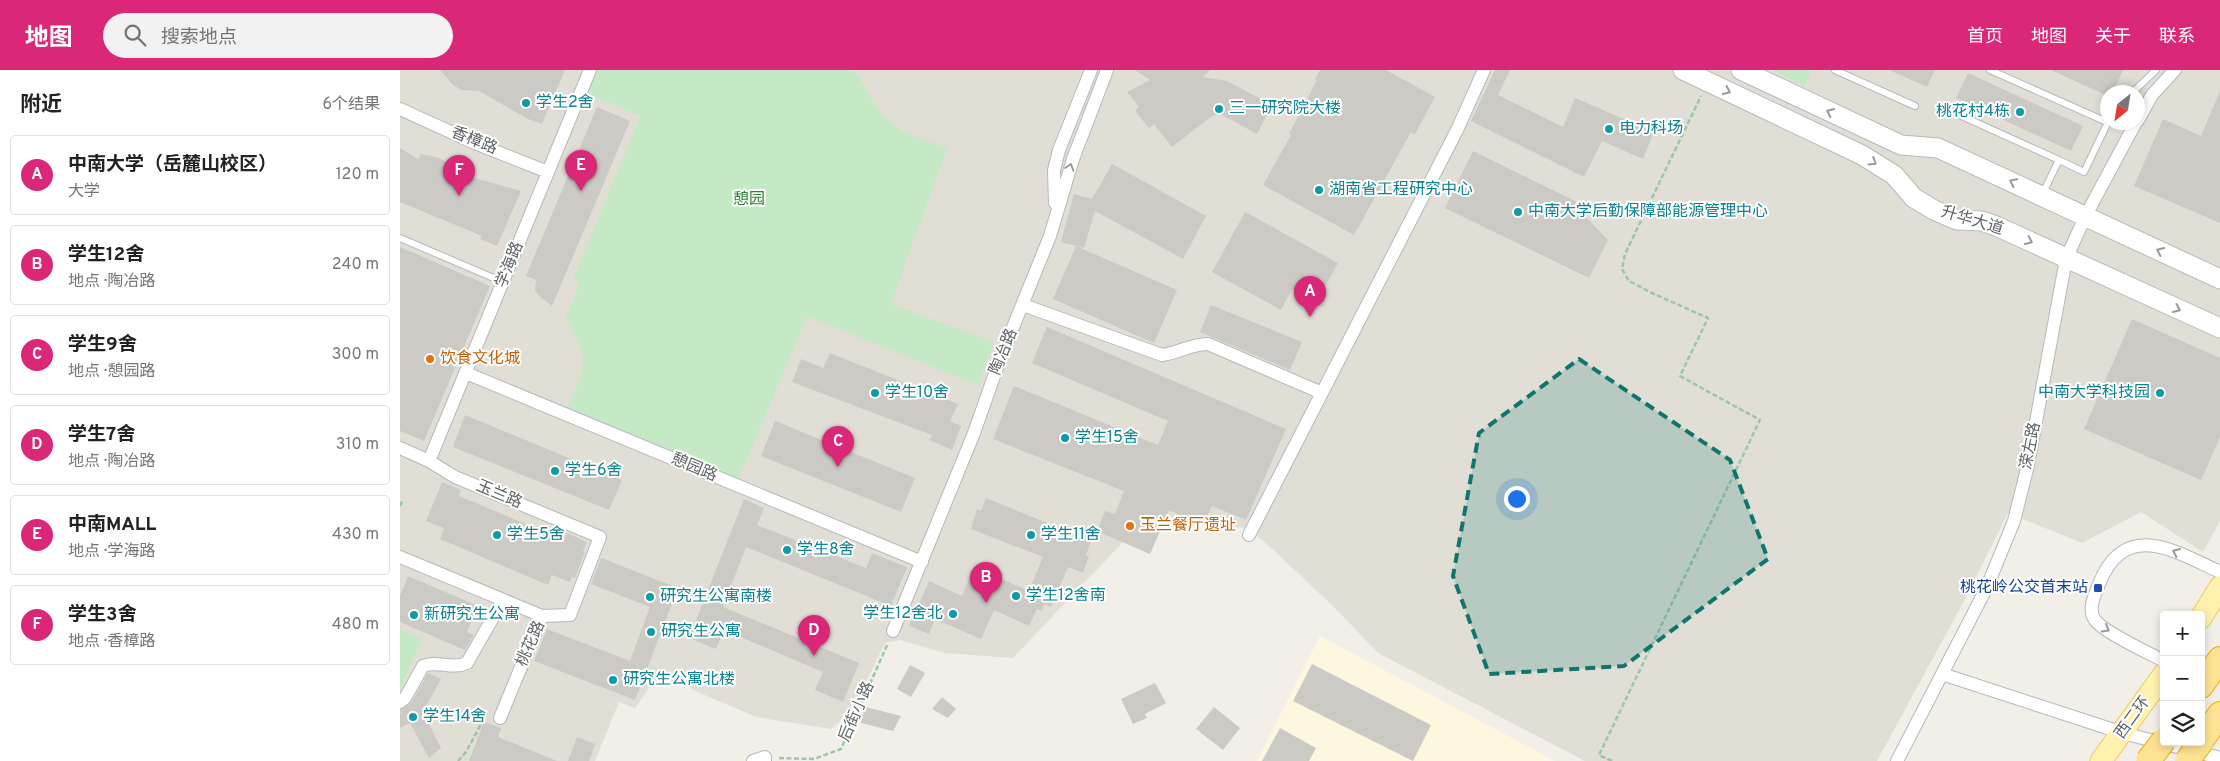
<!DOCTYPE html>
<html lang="zh">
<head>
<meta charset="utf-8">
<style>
	body { margin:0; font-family:Overpass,"Noto Sans SC",sans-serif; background:#f2f2f2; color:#222 }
	.controls { position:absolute; right:15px; bottom:15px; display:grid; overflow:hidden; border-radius:5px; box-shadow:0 2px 8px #0003 }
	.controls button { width:45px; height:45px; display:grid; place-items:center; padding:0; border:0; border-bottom:1px solid #e0e0e0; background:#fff; color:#222; font:25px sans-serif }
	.compass { position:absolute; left:1700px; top:15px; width:45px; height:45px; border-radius:50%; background:#fff; box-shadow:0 2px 8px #0003; rotate:210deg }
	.you { position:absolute; left:1116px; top:428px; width:18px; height:18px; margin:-12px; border:4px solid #fff; border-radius:50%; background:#1a73e8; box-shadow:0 0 0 8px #1a73e833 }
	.badge { display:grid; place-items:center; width:32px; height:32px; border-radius:50%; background:#db2777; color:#fff; font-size:16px; font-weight:700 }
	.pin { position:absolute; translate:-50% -41px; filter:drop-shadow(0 1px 2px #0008) }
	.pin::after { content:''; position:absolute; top:26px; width:18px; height:15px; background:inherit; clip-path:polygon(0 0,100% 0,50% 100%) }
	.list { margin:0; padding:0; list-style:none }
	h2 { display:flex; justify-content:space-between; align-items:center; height:65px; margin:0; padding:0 20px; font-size:21px }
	h2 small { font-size:16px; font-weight:400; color:#767676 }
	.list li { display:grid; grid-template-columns:32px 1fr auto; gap:15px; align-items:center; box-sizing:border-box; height:80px; margin:0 10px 10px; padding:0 10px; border:1px solid #e0e0e0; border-radius:5px }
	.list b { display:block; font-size:19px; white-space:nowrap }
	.list p { margin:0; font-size:16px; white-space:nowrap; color:#767676 }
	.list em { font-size:16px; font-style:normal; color:#767676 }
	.icon { flex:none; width:28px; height:28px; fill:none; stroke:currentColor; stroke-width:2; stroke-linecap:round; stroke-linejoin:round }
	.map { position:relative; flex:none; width:1820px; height:691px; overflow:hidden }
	header { display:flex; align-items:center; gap:30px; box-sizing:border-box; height:70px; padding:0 25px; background:#db2777; color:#fff }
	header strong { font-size:24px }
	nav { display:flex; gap:28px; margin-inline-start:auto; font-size:18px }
	.search { width:350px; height:45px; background:#f2f2f2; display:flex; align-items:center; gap:12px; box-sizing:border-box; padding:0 18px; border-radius:28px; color:#767676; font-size:19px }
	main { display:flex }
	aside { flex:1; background:#fff }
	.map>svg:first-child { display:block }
	.commercial { fill:#fef7e0 }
	.education { fill:#e1ded6; fill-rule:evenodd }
	.green { fill:#c5e8c5 }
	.building { fill:#cccac5 }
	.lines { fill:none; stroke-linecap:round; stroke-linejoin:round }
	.lane-casing { stroke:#b5b8bc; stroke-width:8 }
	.street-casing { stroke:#b5b8bc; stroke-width:14 }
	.secondary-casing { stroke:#b6babf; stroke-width:21 }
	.primary-casing { stroke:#f2c960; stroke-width:23 }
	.highway-casing { stroke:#f9ab00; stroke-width:26 }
	.path { stroke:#9cc7a9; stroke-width:2.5; stroke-dasharray:5 2.5; stroke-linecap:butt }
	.lane { stroke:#fff; stroke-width:6 }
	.street { stroke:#fff; stroke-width:12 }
	.secondary { stroke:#fff; stroke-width:19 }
	.primary { stroke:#fff2af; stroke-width:21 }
	.highway { stroke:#fde293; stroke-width:24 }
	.highway-bridge-casing { stroke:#f9ab00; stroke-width:26; stroke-linecap:butt }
	.highway-bridge { stroke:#fde293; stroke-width:24 }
	.oneway { stroke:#979a9d }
	.marked { fill:#0f766e; fill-opacity:0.2; stroke:#0f766e; stroke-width:4; stroke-dasharray:10 6; stroke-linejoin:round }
	.culture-dot { fill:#0f9aa8; stroke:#fff; stroke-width:2 }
	.food-dot { fill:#e8710a; stroke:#fff; stroke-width:2 }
	.transit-dot { fill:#1a4fb4; stroke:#fff; stroke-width:2 }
	.labels { text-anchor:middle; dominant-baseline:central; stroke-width:4; stroke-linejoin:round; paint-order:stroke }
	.culture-label { font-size:16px; fill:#0d838f; stroke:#fff; text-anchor:start }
	.street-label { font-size:16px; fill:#5f6368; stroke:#fff }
	.park-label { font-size:16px; fill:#348238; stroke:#fff }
	.food-label { font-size:16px; fill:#c56008; stroke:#fff; text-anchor:start }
	.transit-label { font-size:16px; fill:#164399; stroke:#fff; text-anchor:end }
</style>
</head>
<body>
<header>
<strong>地图</strong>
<div class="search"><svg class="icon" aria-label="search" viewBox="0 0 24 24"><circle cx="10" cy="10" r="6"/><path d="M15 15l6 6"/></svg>搜索地点</div>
<nav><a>首页</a><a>地图</a><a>关于</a><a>联系</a></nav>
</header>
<main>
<aside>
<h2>附近<small>6个结果</small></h2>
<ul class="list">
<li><span class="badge">A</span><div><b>中南大学（岳麓山校区）</b><p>大学</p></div><em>120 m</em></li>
<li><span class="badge">B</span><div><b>学生12舍</b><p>地点 · 陶冶路</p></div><em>240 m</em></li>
<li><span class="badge">C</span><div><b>学生9舍</b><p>地点 · 憩园路</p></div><em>300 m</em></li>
<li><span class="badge">D</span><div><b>学生7舍</b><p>地点 · 陶冶路</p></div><em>310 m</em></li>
<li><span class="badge">E</span><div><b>中南MALL</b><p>地点 · 学海路</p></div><em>430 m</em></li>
<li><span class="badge">F</span><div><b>学生3舍</b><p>地点 · 香樟路</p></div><em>480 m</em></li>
</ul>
</aside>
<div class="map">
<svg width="1820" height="691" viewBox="0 0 1820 691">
	<rect width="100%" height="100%" fill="#f1efe8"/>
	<path class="commercial" d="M920,566l235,125h-298z"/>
	<path class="education" d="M0,0h1820v451l-17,31 -62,-40 -59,31 -74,-30 -44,88 -87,160h-292l-207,-108 -43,-45 -68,-64 -21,-16 -57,-5 -15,-6 -5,5h-5l-14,32 -27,-12 -110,116 -68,-5 -45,-13 -15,3 -32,66 -22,20 -75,-12 -56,-24 -29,-15 -17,3 -19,27 -16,-6 -24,59h-195v-70l22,-52 -22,-10zM1708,22h30v30h-30z"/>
	<path class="green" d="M190,0h264l28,46 24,17 41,15 -56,156 103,38 -16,43 -171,-69 -71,169 -172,-71c7,-16 19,-35 19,-52 0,-14 -11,-31 -17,-44l14,-35 -7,-4 68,-163 -60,-25z
		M1372,0h40l-7,16z
		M0,559l22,10 -22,52z"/>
	<path class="building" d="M40,0h125l-23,54 -14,-5 -49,-28 -17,-1 -9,-5z
		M735,0h75l-7,7 24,4 45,24 -15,29 -37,-20 -8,2 -40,31 -18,-23 -5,4 -14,-17 4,-4 -12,-15 23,-12z
		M920,0h66l49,27 -20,37 -4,-2 -57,103 -91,-50 28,-50 -2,-1 28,-54 -2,-1z
		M1095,0h15l-12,25 65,32 12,-29 79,34 -11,27 -41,-18 -18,36 -113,-56z
		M1489,0h46l-8,17z
		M1651,0h72l-10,22h-5v4z
		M1568,3l115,53 -12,25 -115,-53z
		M1820,21v132l-86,-37 29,-67 38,17z
		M197,37l33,14 -78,185 -14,-11 -3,-5 1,-10 -10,-4z
		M0,78l18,11 3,-5 18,4 16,10 -2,4 68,19 -24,55 -17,-7 2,-3 -82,-34z
		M1073,81l106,52 6,13 23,24 -19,38 -144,-70z
		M712,94l94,52 -23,43 -88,-48 -11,37 -23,-6 13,-48 18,5z
		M845,142l93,51 -22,40 -24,-14 -11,21 -69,-38z
		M676,176l101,44 -23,53 -101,-44z
		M0,177l90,39 -66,155 -24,-10z
		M811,235l91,37 -12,28 -90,-38z
		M1732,249l88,39v79l-19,43 -117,-51z
		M647,257l239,102 -40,91 -34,-14 -7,14 -18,-2 -18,-8 -19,44 -53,-23 8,-20 10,3 9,-23 -131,-52 21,-53 144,59 10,-24 -136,-58z
		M430,283l128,51 -8,17 11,5 -9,24 -22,-10 2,-5 -140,-53 9,-23 22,9z
		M65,345l157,65 -13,30 -156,-63z
		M375,351l140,57 -14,34 -140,-56z
		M42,412l19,8 -2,6 105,44 3,-7 20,9 -4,9 2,1 -10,26 -3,-1 -2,5 -18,-7 -4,10 -108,-46 4,-11 -18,-7z
		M586,428l105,43 -5,14 3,1 -6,17 -15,-6 -17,40 -7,-3 -2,7 -5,-2 -8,17 -35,-16 -13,29 -46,-20 -6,15 -20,-8 20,-45 33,15 12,-29 55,24 14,-34 -72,-28 6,-20 4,2z
		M344,429l20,9 -7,17 109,43 6,-15 35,14 -16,39 -145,-59 -23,60 136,56 -16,39 -28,-12 8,-18 -99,-42 -8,19 -27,-11z
		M201,488l77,30 -43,112 -101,-39 13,-32 83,32 20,-54 -59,-23z
		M8,506l70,30 -11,26 7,3 -9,15 -65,-28v-26z
		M912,594l119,61 -18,36 -120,-60z
		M510,595l15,8 -14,24 -14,-8z
		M28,603l13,6 -18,33 18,36 -12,10 -19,-35 -10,5v-18l12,-8z
		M755,613l11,20 -21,11 2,4 -14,6 -12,-25z
		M542,627l14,12 -8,9 -16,-9z
		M465,637l36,9 -8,15 -32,-8z
		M814,637l26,21 -17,22 -27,-21z
		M84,652l17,6 -3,9 59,24h-88z
		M880,658l36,20 -7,13h-47z
		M177,667l18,7 -6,17h-21z"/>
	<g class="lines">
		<defs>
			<path id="lane" d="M1435,0l80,36
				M1590,0l117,52
				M1733,22l23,-22
				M1555,43l104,47 -17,35
				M1659,90l25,12 24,-50
				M0,168l103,44"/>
			<path id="street" d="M0,39l77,35 71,28
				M1738,50l14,-25 23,-25
				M655,133l-1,-33 5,-20 32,-80
				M623,235l139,50c16,-2 29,-11 46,-11l114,49
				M66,303l456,189
				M0,378l29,13 26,16 145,60 -30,78 -28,1 -42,102
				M29,391l161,-391
				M849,465l208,-405 27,-60
				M0,487l142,59
				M493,561l81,-198 25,-71 51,-126 23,-77 34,-89
				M1764,591c-15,-8 -61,-29 -69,-41 -8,-11 0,-25 4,-36 26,-65 76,-33 121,-12
				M1542,604l181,59 97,25
				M0,632l5,-4 18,-32c14,-6 29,4 44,-3l36,-63
				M353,691l12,-4v4
				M1497,691l90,-174 27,-66 14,-56 38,-206 19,-42 51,-95"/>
			<path id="secondary" d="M1283,0l179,85 32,20 20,23 20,12 23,10 25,1 14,5 224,102
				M1341,0l160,75 37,3 282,131"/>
			<path id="primary" d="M1801,548l19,-31
				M1701,691l63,-87"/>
			<path id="highway" d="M1801,616l19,-27
				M1801,671l19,-27"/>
		</defs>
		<use href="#lane" class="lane-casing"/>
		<use href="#street" class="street-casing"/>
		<use href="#secondary" class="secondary-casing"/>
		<use href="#primary" class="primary-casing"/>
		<use href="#highway" class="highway-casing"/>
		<path class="path" d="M0,436l3,-7
			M379,688l35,1 27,-10 47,-106
			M58,691l8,-9 21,-39
			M1212,691l-13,-6 161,-335 -80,-44 28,-58 -56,-25 -23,-12 -7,-12 3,-15 76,-158"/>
		<use href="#lane" class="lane"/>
		<use href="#street" class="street"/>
		<use href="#secondary" class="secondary"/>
		<use href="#primary" class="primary"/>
		<use href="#highway" class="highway"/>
		<defs>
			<path id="highway-bridge" d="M1748,691l16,-21
				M1787,691l14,-19"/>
		</defs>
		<use href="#highway-bridge" class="highway-bridge-casing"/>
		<use href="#highway-bridge" class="highway-bridge"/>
	</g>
	<defs><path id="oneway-chevron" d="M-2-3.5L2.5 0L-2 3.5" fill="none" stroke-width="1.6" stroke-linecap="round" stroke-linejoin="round" transform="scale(1.25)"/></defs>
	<g class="oneway">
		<use href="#oneway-chevron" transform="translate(1327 21) rotate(25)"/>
		<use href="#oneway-chevron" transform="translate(1430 42) rotate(-155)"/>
		<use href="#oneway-chevron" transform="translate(1473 92) rotate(32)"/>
		<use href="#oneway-chevron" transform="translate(670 97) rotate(-72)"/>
		<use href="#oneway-chevron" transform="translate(1613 112) rotate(-154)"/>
		<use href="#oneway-chevron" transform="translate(1629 171) rotate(25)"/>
		<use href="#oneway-chevron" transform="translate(1760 181) rotate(-155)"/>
		<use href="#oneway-chevron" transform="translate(1777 239) rotate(24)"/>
		<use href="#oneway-chevron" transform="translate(1776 482) rotate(-155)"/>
		<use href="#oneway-chevron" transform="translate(1706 559) rotate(31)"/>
	</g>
	<path class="marked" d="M1179,289l151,101 38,99 -144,107 -135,8 -36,-98 26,-143z"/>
	<g class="culture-dot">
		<circle cx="126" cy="33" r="5"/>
		<circle cx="819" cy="39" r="5"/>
		<circle cx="1620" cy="42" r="5"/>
		<circle cx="1209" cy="59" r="5"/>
		<circle cx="919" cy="120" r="5"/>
		<circle cx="1118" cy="142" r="5"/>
		<circle cx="475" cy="323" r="5"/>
		<circle cx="1760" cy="323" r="5"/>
		<circle cx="665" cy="368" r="5"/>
		<circle cx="155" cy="401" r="5"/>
		<circle cx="97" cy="465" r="5"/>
		<circle cx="631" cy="465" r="5"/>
		<circle cx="387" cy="480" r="5"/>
		<circle cx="616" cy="526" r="5"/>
		<circle cx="250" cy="527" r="5"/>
		<circle cx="553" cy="544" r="5"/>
		<circle cx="14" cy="545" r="5"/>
		<circle cx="251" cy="562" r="5"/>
		<circle cx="213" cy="610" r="5"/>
		<circle cx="13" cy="647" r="5"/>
	</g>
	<g class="food-dot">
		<circle cx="30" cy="289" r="5"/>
		<circle cx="730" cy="456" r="5"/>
	</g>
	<rect class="transit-dot" x="1693" y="513" width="10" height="10" rx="2.5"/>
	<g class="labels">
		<g class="culture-label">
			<text x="136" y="33">学生2舍</text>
			<text x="829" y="39">三一研究院大楼</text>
			<text x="1610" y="42" text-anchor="end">桃花村4栋</text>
			<text x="1219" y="59">电力科场</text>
			<text x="929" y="120">湖南省工程研究中心</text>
			<text x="1128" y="142">中南大学后勤保障部能源管理中心</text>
			<text x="485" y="323">学生10舍</text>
			<text x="1750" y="323" text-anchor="end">中南大学科技园</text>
			<text x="675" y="368">学生15舍</text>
			<text x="165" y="401">学生6舍</text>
			<text x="107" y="465">学生5舍</text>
			<text x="641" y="465">学生11舍</text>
			<text x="397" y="480">学生8舍</text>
			<text x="626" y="526">学生12舍南</text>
			<text x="260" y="527">研究生公寓南楼</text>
			<text x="543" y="544" text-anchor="end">学生12舍北</text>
			<text x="24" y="545">新研究生公寓</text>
			<text x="261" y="562">研究生公寓</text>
			<text x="223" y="610">研究生公寓北楼</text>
			<text x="23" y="647">学生14舍</text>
		</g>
		<g class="street-label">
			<text transform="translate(74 71) rotate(22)">香樟路</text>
			<text transform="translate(1572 151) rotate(17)">升华大道</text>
			<text transform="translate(110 195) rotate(-68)">学海路</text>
			<text transform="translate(604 282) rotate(-68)">陶冶路</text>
			<text transform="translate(1631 376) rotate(-79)">溁左路</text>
			<text transform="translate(294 398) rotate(23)">憩园路</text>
			<text transform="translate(99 425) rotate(23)">玉兰路</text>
			<text transform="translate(131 574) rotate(-66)">桃花路</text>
			<text transform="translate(457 642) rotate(-66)">后街小路</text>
			<text transform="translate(1733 648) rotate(-54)">西二环</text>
		</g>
		<g class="park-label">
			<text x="349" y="130">憩园</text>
		</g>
		<g class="food-label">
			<text x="40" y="289">饮食文化城</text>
			<text x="740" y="456">玉兰餐厅遗址</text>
		</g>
		<g class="transit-label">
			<text x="1688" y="518">桃花岭公交首末站</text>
		</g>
	</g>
</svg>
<div class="controls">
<button>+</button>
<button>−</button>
<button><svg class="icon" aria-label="layers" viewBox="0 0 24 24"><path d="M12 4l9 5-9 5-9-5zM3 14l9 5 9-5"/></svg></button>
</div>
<svg class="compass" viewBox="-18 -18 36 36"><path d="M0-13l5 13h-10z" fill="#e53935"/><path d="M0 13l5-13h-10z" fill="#767676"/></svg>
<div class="you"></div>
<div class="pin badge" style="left:910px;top:247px">A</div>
<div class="pin badge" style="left:586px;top:533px">B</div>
<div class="pin badge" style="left:438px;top:397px">C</div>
<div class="pin badge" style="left:414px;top:586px">D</div>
<div class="pin badge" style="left:181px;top:121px">E</div>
<div class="pin badge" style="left:59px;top:126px">F</div>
</div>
</main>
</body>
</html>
